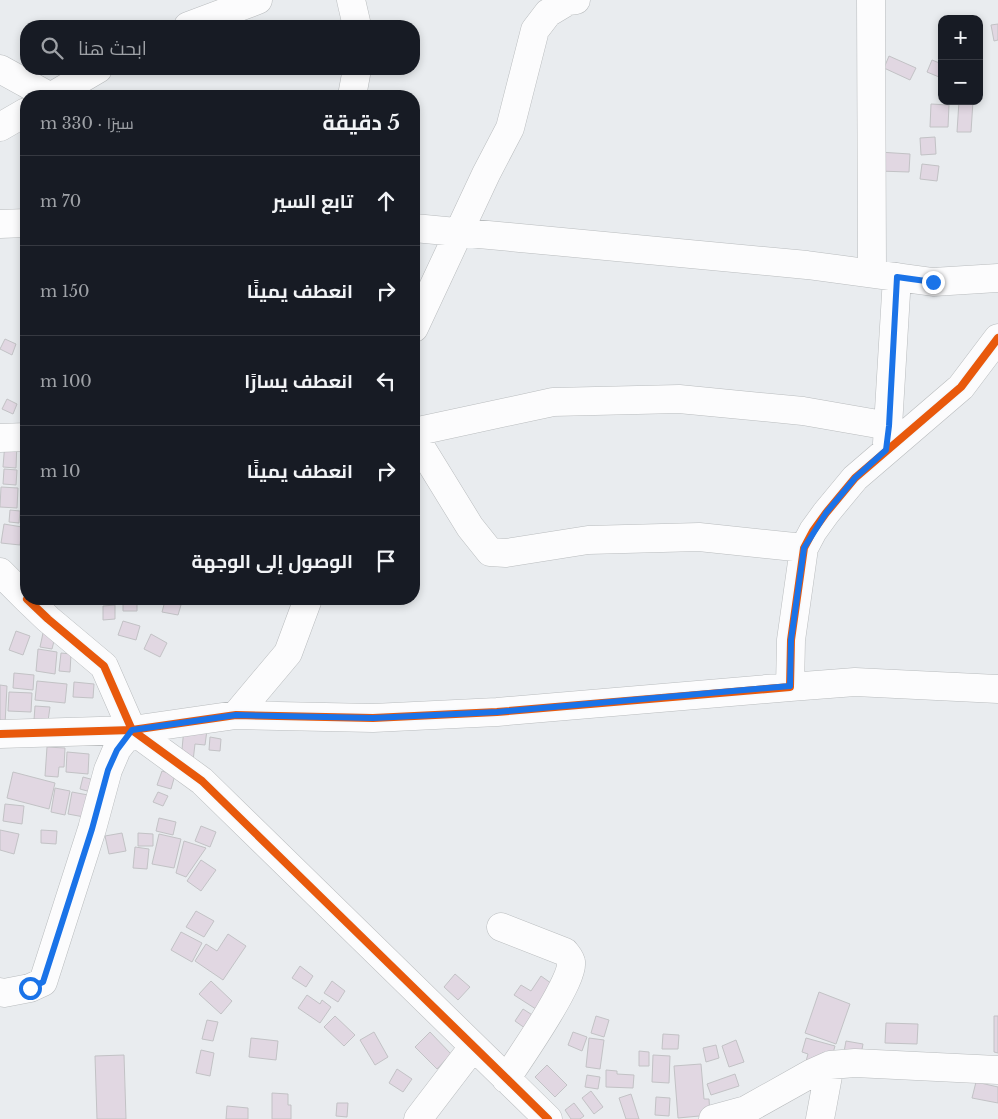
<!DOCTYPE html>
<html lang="ar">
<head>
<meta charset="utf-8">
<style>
	body { margin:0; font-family:"Libre Baskerville",Cairo,serif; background:#20242c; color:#f1f3f6; direction:rtl }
	.controls { position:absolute; right:15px; top:15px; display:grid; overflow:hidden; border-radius:10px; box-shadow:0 2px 8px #0003 }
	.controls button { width:45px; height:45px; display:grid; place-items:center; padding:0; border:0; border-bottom:1px solid #363941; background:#171b24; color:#f1f3f6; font:25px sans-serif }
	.stop { position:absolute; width:15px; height:15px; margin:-11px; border:4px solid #1a73e8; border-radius:50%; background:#fff }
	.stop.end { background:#1a73e8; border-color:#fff; box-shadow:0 1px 5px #0008 }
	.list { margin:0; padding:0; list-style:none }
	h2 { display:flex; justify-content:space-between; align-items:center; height:65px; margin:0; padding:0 20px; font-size:21px }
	h2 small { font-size:16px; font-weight:400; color:#9ea1a6 }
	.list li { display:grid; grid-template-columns:32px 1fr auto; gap:15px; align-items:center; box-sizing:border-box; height:90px; padding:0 20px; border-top:1px solid #363941 }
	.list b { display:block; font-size:19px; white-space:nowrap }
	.list em { font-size:16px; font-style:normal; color:#9ea1a6 }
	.icon { flex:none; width:28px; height:28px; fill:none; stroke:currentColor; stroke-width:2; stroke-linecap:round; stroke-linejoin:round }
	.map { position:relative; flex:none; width:998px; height:1119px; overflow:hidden; direction:ltr }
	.search { position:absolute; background:#171b24; box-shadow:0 2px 8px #0003; left:20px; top:20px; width:400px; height:55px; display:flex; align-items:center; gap:12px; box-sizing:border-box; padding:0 18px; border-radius:20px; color:#9ea1a6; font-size:19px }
	.panel { position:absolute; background:#171b24; box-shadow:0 2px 8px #0003; left:20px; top:90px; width:400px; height:515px; border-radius:20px; direction:rtl }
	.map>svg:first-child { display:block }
	.building { fill:#e1d7e2; stroke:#c2c2c5 }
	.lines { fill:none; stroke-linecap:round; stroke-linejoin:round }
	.street-casing { stroke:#b9bcbe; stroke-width:29 }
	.street { stroke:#fcfcfd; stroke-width:28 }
	.cycleway-casing { stroke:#f5fafe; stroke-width:11 }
	.cycleway { stroke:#e8590c; stroke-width:8 }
	.route { stroke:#1a73e8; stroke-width:6 }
</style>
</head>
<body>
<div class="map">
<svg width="998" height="1119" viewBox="0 0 998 1119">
	<rect width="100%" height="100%" fill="#e9ecef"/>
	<path class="building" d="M998,24v16l-4,1 -3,-16z
		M889,56l27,12 -6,12 -26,-12z
		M932,60l10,4 -3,13 -12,-5z
		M959,101h14l-2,31h-14z
		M931,104l18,1 -1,22h-18z
		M935,137l1,17 -15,1 -1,-17z
		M879,152l31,2 -1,18 -31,-1z
		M922,164l17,2 -2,15 -17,-2z
		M5,339l11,5 -4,11 -12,-6z
		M7,399l10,5 -4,10 -11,-5z
		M5,442l12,1 -1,25 -13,-1z
		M4,469l13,1 -1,15 -13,-1z
		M1,487l17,1 -1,20 -17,-1z
		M10,510l10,1 -1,12 -10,-1z
		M4,524l18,3 -2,18 -19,-2z
		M123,599h14v12h-14z
		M165,601l16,4 -3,10 -16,-3z
		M115,605v14l-12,1v-14z
		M123,621l17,5 -4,14 -18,-5z
		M16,631l14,5 -7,19 -14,-5z
		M43,633l12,4 -3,12 -12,-2z
		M151,634l16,9 -7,14 -16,-8z
		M38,649l19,3 -2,22 -19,-3z
		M61,653l10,1 -1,18 -11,-1z
		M14,673l20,2 -1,15 -20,-2z
		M37,681l30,3 -2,19 -30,-3z
		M74,682l20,2 -1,14 -20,-1z
		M0,685l7,1 -2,38h-5z
		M9,692l23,1 -1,19 -23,-1z
		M35,706l15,1 -2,14 -14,-1z
		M184,728l23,2 -2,15 -10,-1 -2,17 -12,-1z
		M210,737l11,2 -1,12 -11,-1z
		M47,747l18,1 -1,19h-5l-1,10 -13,-1z
		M67,752l22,2 -1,20 -22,-2z
		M162,771l13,4 -4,14 -14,-4z
		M13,772l42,11 -6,26 -42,-11z
		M83,777l11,3 -3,12 -11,-3z
		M55,788l15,3 -5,24 -14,-3z
		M72,792l16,3 -4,22 -16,-3z
		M158,792l10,4 -5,10 -10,-4z
		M5,804l19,2 -2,18 -19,-3z
		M159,818l17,4 -3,13 -17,-4z
		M201,826l15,6 -6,15 -15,-6z
		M0,830l19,4 -5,20 -14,-4z
		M41,830l16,1 -1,13 -15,-1z
		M122,833l4,18 -17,3 -4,-18z
		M138,833l15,1v12h-15z
		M159,834l22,5 -7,29 -22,-4z
		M184,841l22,7 -20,29 -10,-4z
		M135,847l14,2 -2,20 -14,-1z
		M201,860l15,10 -15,21 -14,-10z
		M196,911l18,10 -10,16 -18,-10z
		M181,932l21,11 -10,19 -21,-12z
		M228,934l18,12 -23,34 -28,-19 11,-17 11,7z
		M300,966l13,10 -7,11 -14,-9z
		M455,974l15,13 -12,13 -14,-13z
		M541,976l14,10 -16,25 -25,-16 7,-10 10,6z
		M211,981l21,20 -11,13 -22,-20z
		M332,981l13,10 -7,11 -14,-9z
		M819,992l31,12 -14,40 -31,-11z
		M307,995l13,9 2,-4 9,7 -11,16 -22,-15z
		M523,1009l14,9 -8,13 -14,-10z
		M335,1016l20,19 -11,11 -20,-19z
		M596,1016l13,4 -5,17 -13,-4z
		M994,1016h4v37l-4,-1z
		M207,1020l11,2 -5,19 -11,-2z
		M886,1023l32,1 -1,20 -32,-1z
		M374,1032l14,25 -13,8 -15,-25z
		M430,1032l21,22 -14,15 -22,-22z
		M573,1032l14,5 -5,14 -14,-6z
		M663,1034l16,1 -1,14h-16z
		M251,1038l27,3 -2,19 -27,-3z
		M589,1038l15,2 -4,29 -14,-2z
		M806,1038l29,8 -4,14 -26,5 3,-11 -6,-2z
		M736,1040l8,22 -15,5 -7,-21z
		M846,1041l17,3 -3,16 -17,-3z
		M716,1045l3,13 -13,4 -3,-14z
		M201,1050l13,3 -4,23 -14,-3z
		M639,1051l10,1v14h-10z
		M124,1055l2,64h-29l-2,-63z
		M653,1055l17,1 -1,27 -17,-1z
		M701,1064l3,35h5l1,16 -32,3 -4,-52z
		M547,1065l20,20 -12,12 -20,-20z
		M397,1069l15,10 -9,13 -14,-9z
		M606,1070l11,1v3l17,1 -1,13 -27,-1z
		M735,1074l4,12 -28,9 -4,-11z
		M587,1075l13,2 -2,12 -13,-2z
		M976,1082l22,5v16l-26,-5z
		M591,1091l12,16 -9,7 -12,-16z
		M272,1093l16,1v11h3v14h-19z
		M631,1094l8,25h-13l-7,-21z
		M656,1097l14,1 -1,18 -14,-1z
		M337,1103h11l-1,14 -11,-1z
		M574,1103l10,13 -4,3h-9l-6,-9z
		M227,1106l21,2v11h-22z"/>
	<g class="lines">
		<defs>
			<path id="street" d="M351,0l6,26
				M871,0l1,273
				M188,26l70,-26
				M0,69l49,27
				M52,96l46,-27
				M352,96l5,-27
				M0,127l26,-15
				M0,224l26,-1
				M414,228l393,37 126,17 65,-4
				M414,328l72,-154 24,-46 25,-98 13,-17 20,-12 8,-1
				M414,432l139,-30 126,-3 124,12 86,15
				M414,436l56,91 20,25 16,1 82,-13 111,-3 105,11
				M0,438l26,-1
				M887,443l10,-166
				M0,572l26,26
				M27,599l21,20 56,47 28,64 70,51 346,338
				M790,687l65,-5 143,7
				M236,715l52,-62 20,-54
				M0,734l132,-4 104,-15 137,3 124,-6 293,-25 1,-47 13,-92 9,-17 13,-18 29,-35 106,-91 37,-49
				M501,927l64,25c2,3 6,7 6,10 4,17 -53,99 -65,117
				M0,992l4,1 26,-5 13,-6 49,-153 16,-59 9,-21 15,-19
				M418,1119l55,-72
				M713,1119l33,-9 66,-37 18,-8 25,-2 143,7
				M820,1119l10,-54"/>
		</defs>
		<use href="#street" class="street-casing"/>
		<use href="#street" class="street"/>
		<defs>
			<path id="cycleway" d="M27,599l21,20 56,47 28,64 70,51 346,338
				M0,734l132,-4 104,-15 137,3 124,-6 293,-25 1,-47 13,-92 9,-17 13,-18 29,-35 106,-91 37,-49"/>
		</defs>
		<use href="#cycleway" class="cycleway-casing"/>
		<use href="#cycleway" class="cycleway"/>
	</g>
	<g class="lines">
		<path class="route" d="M30,988l13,-6 49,-153 16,-59 9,-20 15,-20 104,-15 137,3 124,-6 293,-26 1,-46 13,-92 22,-35 29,-35 31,-28 3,-24 8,-149 36,5"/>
	</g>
</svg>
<div class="controls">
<button>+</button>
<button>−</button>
</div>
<div class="stop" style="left:30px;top:988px"></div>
<div class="stop end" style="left:933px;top:282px"></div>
<div class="search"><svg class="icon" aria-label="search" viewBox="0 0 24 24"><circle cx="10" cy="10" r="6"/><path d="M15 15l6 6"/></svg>ابحث هنا</div>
<section class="panel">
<h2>5 دقيقة<small>سيرًا · 330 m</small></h2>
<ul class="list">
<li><svg class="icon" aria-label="ahead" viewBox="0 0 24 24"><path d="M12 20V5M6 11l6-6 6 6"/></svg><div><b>تابع السير</b></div><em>70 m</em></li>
<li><svg class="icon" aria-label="right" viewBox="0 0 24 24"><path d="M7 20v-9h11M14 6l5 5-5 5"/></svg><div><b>انعطف يمينًا</b></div><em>150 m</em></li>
<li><svg class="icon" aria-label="left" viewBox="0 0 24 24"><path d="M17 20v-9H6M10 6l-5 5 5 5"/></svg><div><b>انعطف يسارًا</b></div><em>100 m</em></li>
<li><svg class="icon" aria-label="right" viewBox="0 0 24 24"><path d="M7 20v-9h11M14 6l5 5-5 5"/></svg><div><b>انعطف يمينًا</b></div><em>10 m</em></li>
<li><svg class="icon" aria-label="arrive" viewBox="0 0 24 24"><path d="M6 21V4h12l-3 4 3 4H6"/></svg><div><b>الوصول إلى الوجهة</b></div></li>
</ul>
</section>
</div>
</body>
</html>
